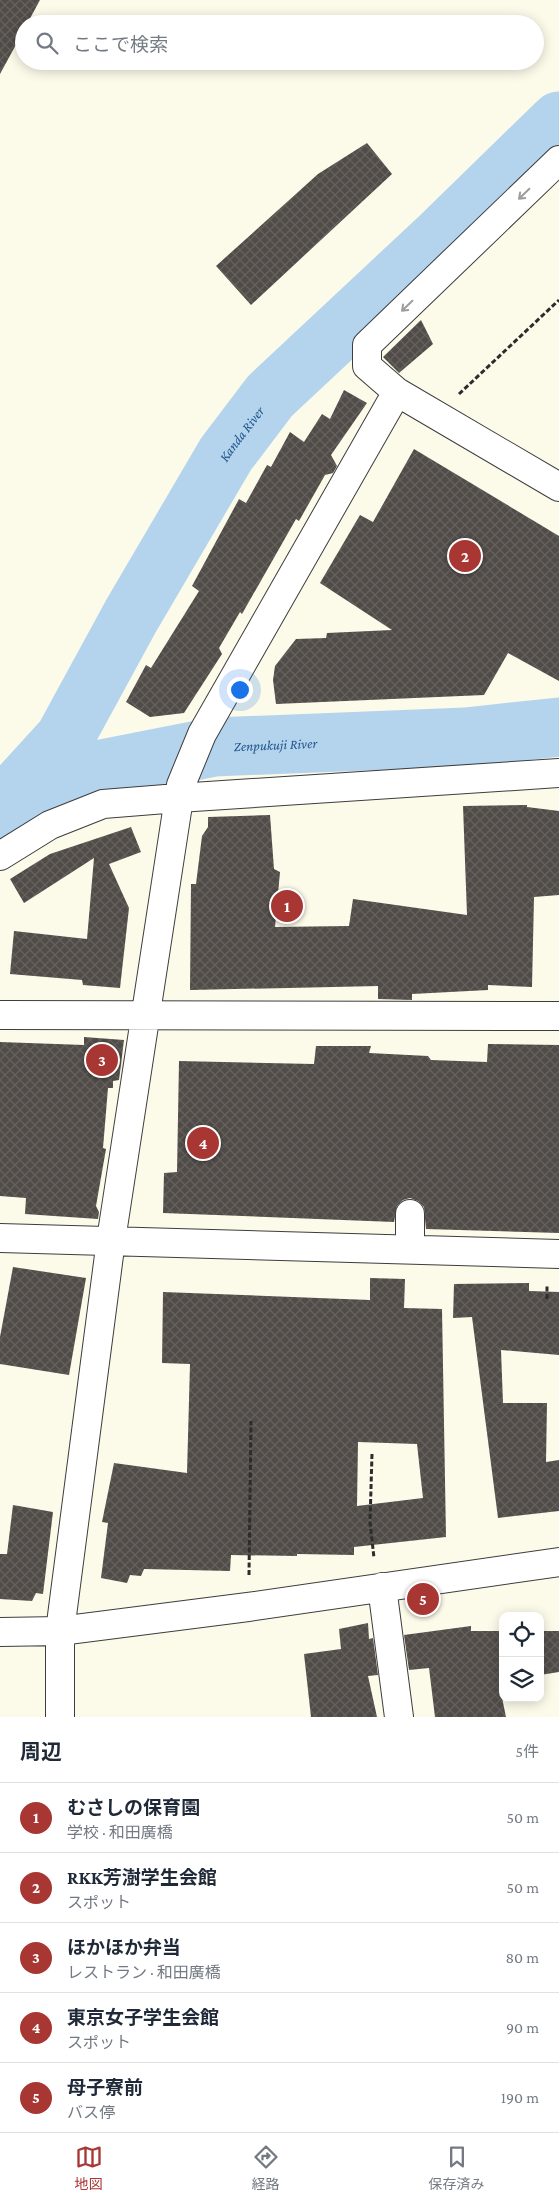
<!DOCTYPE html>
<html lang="ja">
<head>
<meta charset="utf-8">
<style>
	body { margin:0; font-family:"Crimson Pro","Noto Sans JP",serif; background:#f6f6f7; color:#1f2937 }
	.controls { position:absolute; right:15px; bottom:15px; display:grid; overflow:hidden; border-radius:10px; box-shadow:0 2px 12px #0003 }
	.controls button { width:45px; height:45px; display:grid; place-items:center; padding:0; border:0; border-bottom:1px solid #e0e1e3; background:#fff; color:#1f2937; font:25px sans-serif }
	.you { position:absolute; left:239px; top:689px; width:18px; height:18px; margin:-12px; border:4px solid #fff; border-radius:50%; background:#1a73e8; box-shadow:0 0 0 8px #1a73e833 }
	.badge { display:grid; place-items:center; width:32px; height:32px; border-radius:50%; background:#a83734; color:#fff; font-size:16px; font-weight:700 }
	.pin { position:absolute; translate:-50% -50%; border:2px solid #fff; box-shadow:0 1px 5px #0006 }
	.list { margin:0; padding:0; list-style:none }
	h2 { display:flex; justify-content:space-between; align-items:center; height:65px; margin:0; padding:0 20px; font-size:21px }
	h2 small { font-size:16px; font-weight:400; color:#747a83 }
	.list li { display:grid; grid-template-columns:32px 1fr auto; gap:15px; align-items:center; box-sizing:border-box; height:70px; padding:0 20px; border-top:1px solid #e0e1e3 }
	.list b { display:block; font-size:19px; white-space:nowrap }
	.list p { margin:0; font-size:16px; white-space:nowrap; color:#747a83 }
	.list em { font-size:16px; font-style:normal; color:#747a83 }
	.icon { flex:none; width:28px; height:28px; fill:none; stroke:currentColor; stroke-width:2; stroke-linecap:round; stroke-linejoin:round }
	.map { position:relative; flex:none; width:559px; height:1717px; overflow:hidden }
	.search { position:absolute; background:#fff; box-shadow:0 2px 12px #0003; left:15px; right:15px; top:15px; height:55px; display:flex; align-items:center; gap:12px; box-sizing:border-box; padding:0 18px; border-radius:28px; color:#747a83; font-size:19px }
	.sheet { height:415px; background:#fff }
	nav { display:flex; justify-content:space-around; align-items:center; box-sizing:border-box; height:70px; border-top:1px solid #e0e1e3; background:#fff; font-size:14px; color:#747a83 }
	nav a { display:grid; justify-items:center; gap:2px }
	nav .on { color:#a83734 }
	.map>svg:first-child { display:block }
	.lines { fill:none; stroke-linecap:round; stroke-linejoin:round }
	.river { stroke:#b4d4ee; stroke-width:59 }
	.building { fill:url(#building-cross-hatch); fill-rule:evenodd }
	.minor-casing { stroke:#3d3d3d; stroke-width:30 }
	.path { stroke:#2c2c2c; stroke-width:3; stroke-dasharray:5 2.5; stroke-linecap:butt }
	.minor { stroke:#fff; stroke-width:28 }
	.oneway { stroke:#9d9d9d }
	.labels { text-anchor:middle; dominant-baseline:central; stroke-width:5; stroke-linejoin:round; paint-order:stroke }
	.water-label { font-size:14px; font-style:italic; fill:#23568b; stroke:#fff }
</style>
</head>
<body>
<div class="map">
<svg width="559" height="1717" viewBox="0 0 559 1717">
	<defs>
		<pattern id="building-cross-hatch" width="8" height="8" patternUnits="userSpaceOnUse" patternTransform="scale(1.25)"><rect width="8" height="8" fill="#514c48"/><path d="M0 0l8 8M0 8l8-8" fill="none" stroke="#65615e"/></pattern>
	</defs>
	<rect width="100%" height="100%" fill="#fcfae9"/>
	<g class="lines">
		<g class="river">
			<path id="s1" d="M16,802l66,-29 132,-26 252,-10 93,-10"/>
			<path id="s2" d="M0,809l64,-70 67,-123 95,-162 44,-58 170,-159 119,-116"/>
		</g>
	</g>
	<path class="building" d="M0,0h40l-13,24h-3v6l-24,44z
		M367,143l25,31 -141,131 -35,-39 102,-92z
		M421,320l12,24 -34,29 -16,-16z
		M344,390l23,13 -36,52 6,11 -4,7 -8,2 -26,46 -3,-2 -54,95 -2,-2 -21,36 3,6 -38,59 -34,4 -24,-15 20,-37 5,3 48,-77 -7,-5 47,-87 7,4 21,-38 4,2 19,-35 14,10 18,-28 8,5z
		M414,449l145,87v145l-51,-28 -24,42 -208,9 -3,-24 2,-14 21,-27 30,-1 1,-5 65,-3 -72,-47 40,-68 13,7z
		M527,805v2l32,4v84l-25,2 -2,90 -44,-2v5l-76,4v6l-34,-1v-13l-188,4 1,-106h5l6,-48 6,-9v-10l62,-2 4,54 6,3 -5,55 74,-1 4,-27 114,16 -4,-109z
		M131,827l10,25 -32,12 20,44 -9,80 -37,-3 -1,-5 -72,-6 4,-43 73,8 7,-81 -70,45 -14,-24 40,-25z
		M84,1037l40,3 -5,40 -6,1v7h-5l-5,60 3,1 -10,57 3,6 -1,7 -73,-5 1,-16 -26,-2v-154l84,3z
		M488,1044l71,1v188l-133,-4 -2,-22 -6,-6 -8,-3 -7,2 -6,6 -3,16 -231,-9 1,-40 13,-1 2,-111 135,3 2,-18h55l-2,7 59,3 3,4 56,2z
		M13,1267l73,11 -17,97 -69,-11v-27z
		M370,1278l35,1 -1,29 38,1 4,228 -92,10v8l-57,-1v2l-66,-1 -1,16 -86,-2 -3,7 -11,-1 -3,8 -26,-5 7,-55 -6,-1 12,-59 73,10 3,-109 -28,-1 1,-71 207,8zM358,1442l59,2 6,54 -66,8z
		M529,1283v8l30,1v63l-58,-5 2,53h44l-1,59 13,-2v51l-61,7 -26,-201 -19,1 1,-34z
		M13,1505l40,7 -10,82 -7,-1 -4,8 -32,-2v-45h7z
		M368,1623l1,16 4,-1 5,37 -10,1 9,41h-66l-7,-63 37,-5 -2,-20z
		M471,1626v5h32v52h-4l7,34h-71l-6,-49 -20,2 -5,-35z
		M540,1631h19v41l-19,3z"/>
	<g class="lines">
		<defs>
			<path id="minor" d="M559,160l-192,185v21l30,26 162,95
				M0,856l50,-31 53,-21 75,-6 381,-25
				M0,1015l559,1
				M0,1238l559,16
				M410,1249v-35
				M382,1587l17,130
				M0,1632l60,-1 188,-24 311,-45
				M60,1717v-86l34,-261 17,-130 70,-455 21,-51 195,-342"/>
		</defs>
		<use href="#minor" class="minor-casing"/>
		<path class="path" d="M459,394l100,-94
			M547,1299v-14
			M372,1454l-2,68 4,36
			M249,1575l2,-154"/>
		<use href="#minor" class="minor"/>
	</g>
	<defs><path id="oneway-shaft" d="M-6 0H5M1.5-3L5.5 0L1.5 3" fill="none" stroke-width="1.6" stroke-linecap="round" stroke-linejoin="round" transform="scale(1.25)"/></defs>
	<g class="oneway">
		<use href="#oneway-shaft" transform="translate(524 194) rotate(136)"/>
		<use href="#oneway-shaft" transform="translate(407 306) rotate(136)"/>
	</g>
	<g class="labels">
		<g class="water-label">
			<text stroke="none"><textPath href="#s2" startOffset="448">Kanda River</textPath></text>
			<text stroke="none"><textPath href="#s1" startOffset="268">Zenpukuji River</textPath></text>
		</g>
	</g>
</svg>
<div class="controls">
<button><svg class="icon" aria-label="locate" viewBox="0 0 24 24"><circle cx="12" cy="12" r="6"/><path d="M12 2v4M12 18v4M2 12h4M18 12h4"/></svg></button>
<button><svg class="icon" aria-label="layers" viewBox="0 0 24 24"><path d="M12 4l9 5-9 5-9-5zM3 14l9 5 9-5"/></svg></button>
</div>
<div class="you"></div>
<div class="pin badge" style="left:287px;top:906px">1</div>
<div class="pin badge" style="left:465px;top:556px">2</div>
<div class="pin badge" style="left:102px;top:1060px">3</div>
<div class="pin badge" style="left:203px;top:1143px">4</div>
<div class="pin badge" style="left:423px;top:1599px">5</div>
<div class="search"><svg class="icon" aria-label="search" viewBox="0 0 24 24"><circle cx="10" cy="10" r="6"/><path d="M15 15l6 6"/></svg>ここで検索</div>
</div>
<section class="sheet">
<h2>周辺<small>5件</small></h2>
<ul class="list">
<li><span class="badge">1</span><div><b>むさしの保育園</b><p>学校 · 和田廣橋</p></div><em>50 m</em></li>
<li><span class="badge">2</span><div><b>RKK芳澍学生会館</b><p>スポット</p></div><em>50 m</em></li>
<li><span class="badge">3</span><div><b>ほかほか弁当</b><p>レストラン · 和田廣橋</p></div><em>80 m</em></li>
<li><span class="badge">4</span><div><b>東京女子学生会館</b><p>スポット</p></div><em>90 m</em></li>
<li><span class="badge">5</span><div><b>母子寮前</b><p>バス停</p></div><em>190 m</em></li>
</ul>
</section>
<nav>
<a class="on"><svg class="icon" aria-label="map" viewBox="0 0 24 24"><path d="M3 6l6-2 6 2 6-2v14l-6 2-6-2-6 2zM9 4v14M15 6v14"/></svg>地図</a>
<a><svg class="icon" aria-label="directions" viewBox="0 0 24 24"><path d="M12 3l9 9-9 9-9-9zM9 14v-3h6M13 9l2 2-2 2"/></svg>経路</a>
<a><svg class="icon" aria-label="saved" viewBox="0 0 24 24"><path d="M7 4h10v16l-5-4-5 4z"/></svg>保存済み</a>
</nav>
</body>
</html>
